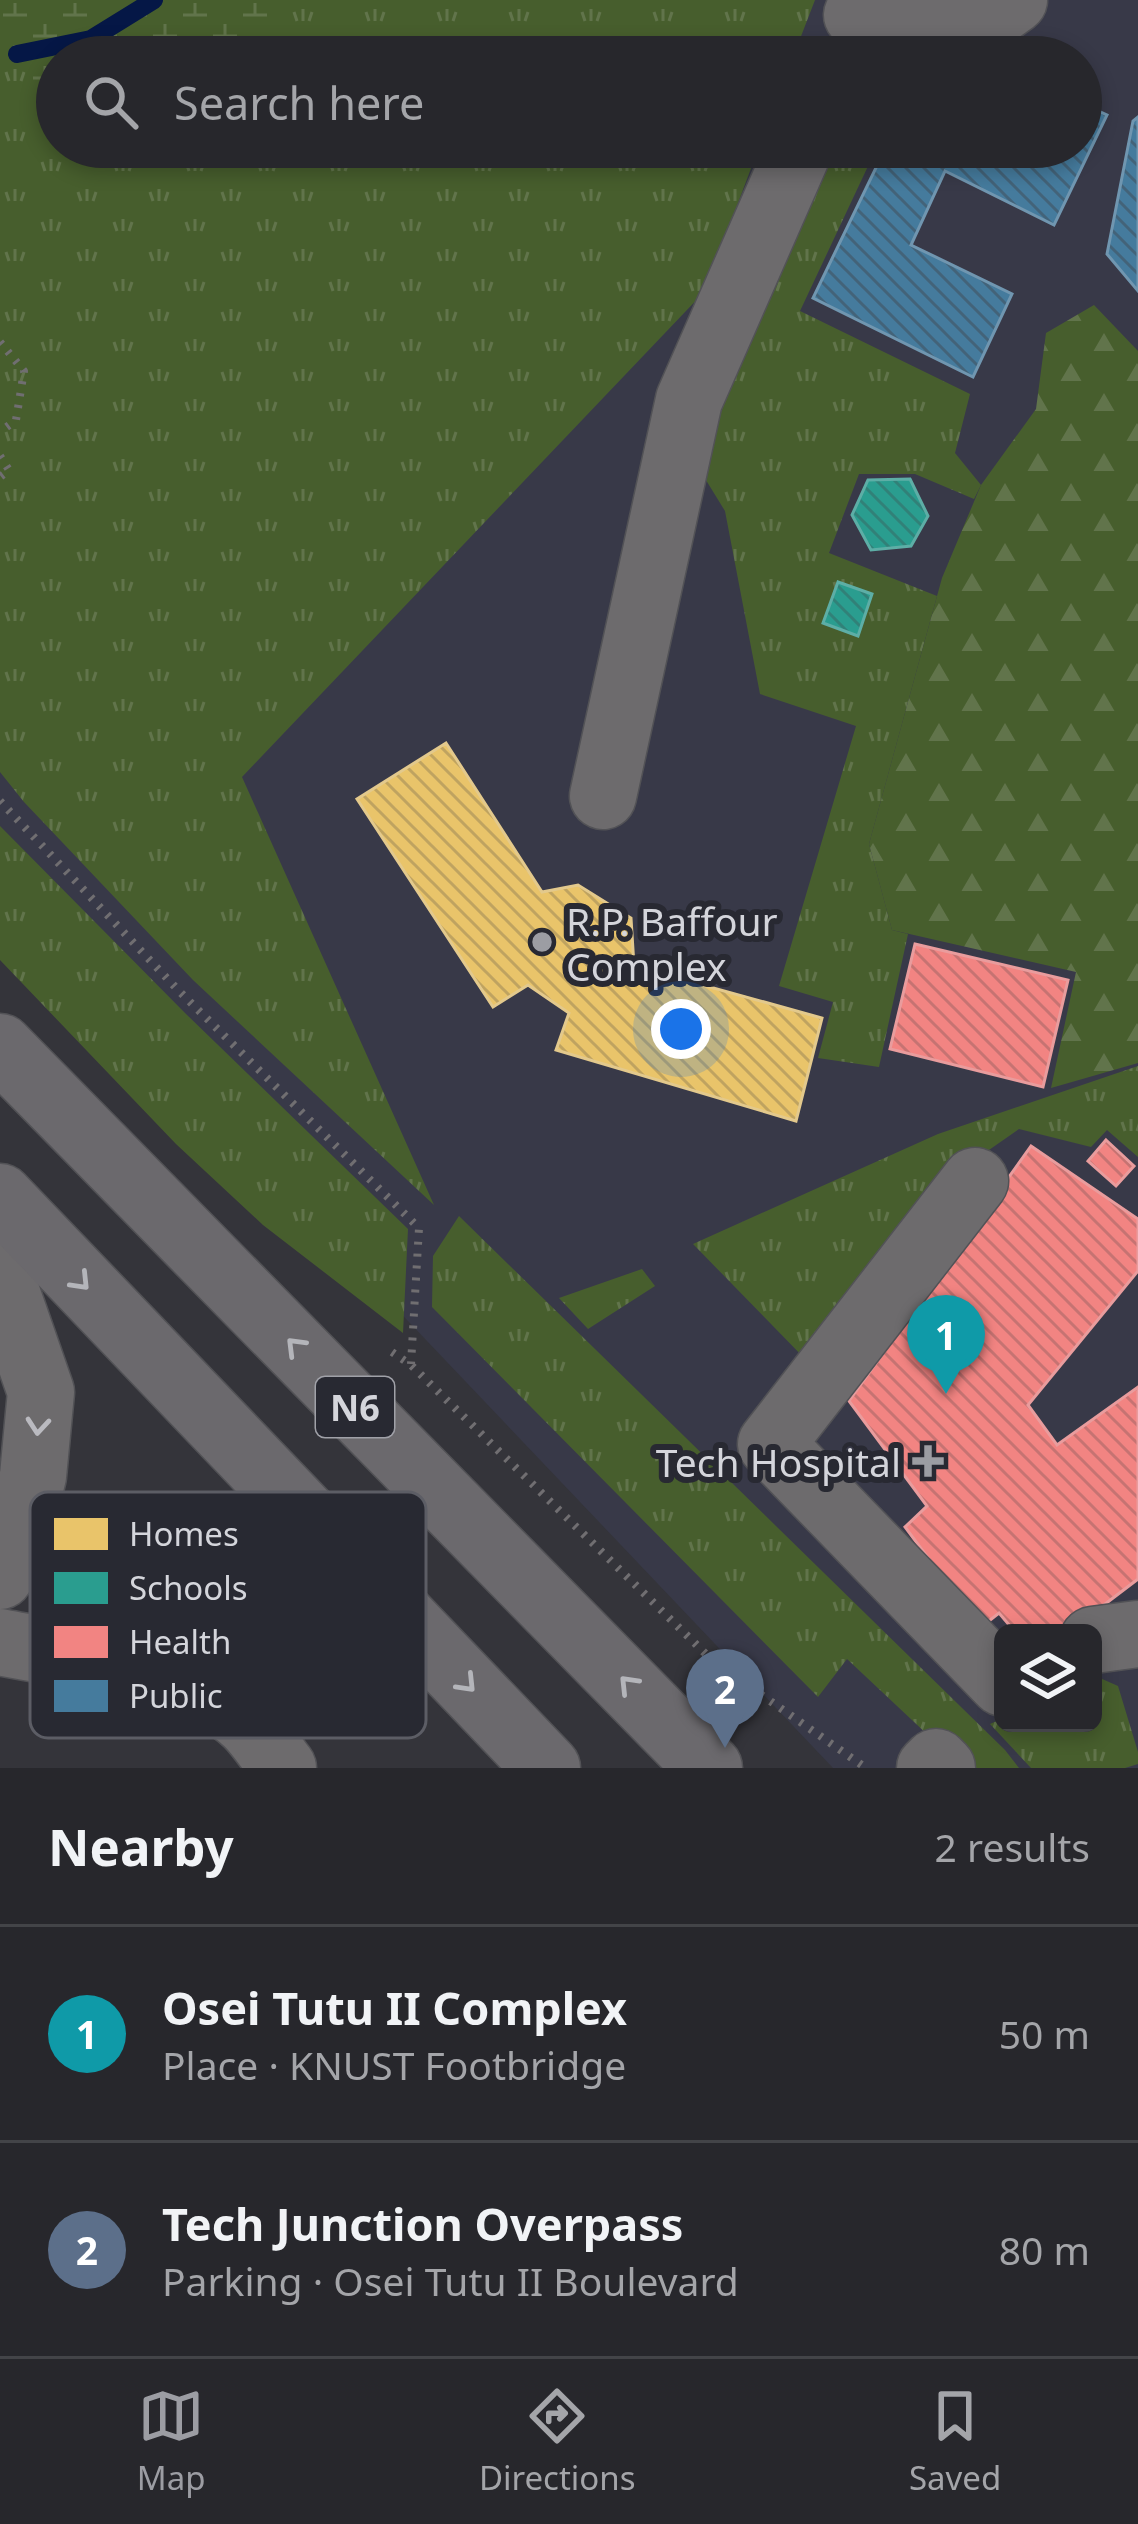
<!DOCTYPE html>
<html lang="en">
<head>
<meta charset="utf-8">
<style>
	body { margin:0; font-family:"Noto Sans",sans-serif; background:#2f2f34; color:#f1f3f6 }
	.controls { position:absolute; right:36px; bottom:36px; display:grid; overflow:hidden; border-radius:18px; box-shadow:0 6px 18px #0003 }
	.controls button { width:108px; height:108px; display:grid; place-items:center; padding:0; border:0; border-bottom:3px solid #434448; background:#27272c; color:#f1f3f6; font:60px sans-serif }
	.you { position:absolute; left:681px; top:1029px; width:42px; height:42px; margin:-30px; border:9px solid #fff; border-radius:50%; background:#1a73e8; box-shadow:0 0 0 18px #1a73e833 }
	.badge { display:grid; place-items:center; width:78px; height:78px; border-radius:50%; background:#9c9da3; color:#fff; font-size:39px; font-weight:700 }
	.pin { position:absolute; translate:-50% -99px; filter:drop-shadow(0 3px 6px #0008) }
	.pin::after { content:''; position:absolute; top:63px; width:42px; height:36px; background:inherit; clip-path:polygon(0 0,100% 0,50% 100%) }
	.list { margin:0; padding:0; list-style:none }
	h2 { display:flex; justify-content:space-between; align-items:center; height:156px; margin:0; padding:0 48px; font-size:51px }
	h2 small { font-size:39px; font-weight:400; color:#a4a5a9 }
	.list li { display:grid; grid-template-columns:78px 1fr auto; gap:36px; align-items:center; box-sizing:border-box; height:216px; padding:0 48px; border-top:3px solid #434448 }
	.list b { display:block; font-size:45px; white-space:nowrap }
	.list p { margin:0; font-size:39px; white-space:nowrap; color:#a4a5a9 }
	.list em { font-size:39px; font-style:normal; color:#a4a5a9 }
	.icon { flex:none; width:66px; height:66px; fill:none; stroke:currentColor; stroke-width:2; stroke-linecap:round; stroke-linejoin:round }
	.map { position:relative; flex:none; width:1138px; height:1768px; overflow:hidden }
	.search { position:absolute; background:#27272c; box-shadow:0 6px 18px #0003; left:36px; right:36px; top:36px; height:132px; display:flex; align-items:center; gap:30px; box-sizing:border-box; padding:0 42px; border-radius:66px; color:#a4a5a9; font-size:45px }
	.sheet { height:588px; background:#27272c }
	nav { display:flex; justify-content:space-around; align-items:center; box-sizing:border-box; height:168px; border-top:3px solid #434448; background:#27272c; font-size:33px; color:#a4a5a9 }
	nav a { display:grid; justify-items:center; gap:6px }
	nav .on { color:#9c9da3 }
	.map>svg:first-child { display:block }
	.built { fill:#383948; fill-rule:evenodd }
	.grass { fill:url(#grass-tufts) }
	.forest { fill:url(#forest-firs) }
	.wetland { fill:url(#wetland-marsh) }
	.homes { fill:url(#homes-back-hatch); stroke:#e3c98c; stroke-width:3 }
	.schools { fill:url(#schools-back-hatch); stroke:#5daea6; stroke-width:3 }
	.health { fill:url(#health-back-hatch); stroke:#e99c9d; stroke-width:3 }
	.public { fill:url(#public-back-hatch); stroke:#7096b0; stroke-width:3 }
	.lines { fill:none; stroke-linecap:round; stroke-linejoin:round }
	.stream { stroke:#051746; stroke-width:18 }
	.minor-casing { stroke:#525256; stroke-width:69 }
	.highway-casing { stroke:#525256; stroke-width:69 }
	.path { stroke:#706e71; stroke-width:8; stroke-dasharray:3 9; stroke-linecap:butt }
	.minor { stroke:#6d6b6d; stroke-width:66 }
	.highway { stroke:#6b696d; stroke-width:66 }
	.oneway { stroke:#b4b5ba }
	.oneway2 { stroke:#babac0 }
	.poi-dot { fill:#9c9da3; stroke:#282932; stroke-width:4.5 }
	.labels { text-anchor:middle; dominant-baseline:central; stroke-width:12; stroke-linejoin:round; paint-order:stroke }
	.shield { fill:#282932; stroke:#a0a1a8; stroke-width:3 }
	.shield-label { font-size:36px; font-weight:bold; fill:#d4d5db }
	.poi-label { font-size:39px; fill:#d4d5db; stroke:#282932; text-anchor:start }
	.key { fill:#282932; stroke:#5c5d65; stroke-width:3 }
	.key-label { font-size:33px; fill:#d4d5db }
</style>
</head>
<body>
<div class="map">
<svg width="1138" height="1768" viewBox="0 0 1138 1768">
	<defs>
		<pattern id="grass-tufts" width="24" height="20" patternUnits="userSpaceOnUse" patternTransform="scale(3)"><rect width="24" height="20" fill="#475e2d"/><path d="M3 7l-1-3M5 7V3M7 7l1-3M15 17l-1-3M17 17v-4M19 17l1-3" fill="none" stroke="#61744b"/></pattern>
		<pattern id="forest-firs" width="22" height="20" patternUnits="userSpaceOnUse" patternTransform="scale(3)"><rect width="22" height="20" fill="#475e2d"/><path d="M5 1l3.5 6h-7zM16 11l3.5 6h-7z" fill="#61744b"/></pattern>
		<pattern id="wetland-marsh" width="20" height="14" patternUnits="userSpaceOnUse" patternTransform="scale(3)"><rect width="20" height="14" fill="#475e2d"/><path d="M1 5h8M5 5V1M11 12h8M15 12V8" fill="none" stroke="#61744b"/></pattern>
		<pattern id="homes-back-hatch" width="6" height="6" patternUnits="userSpaceOnUse" patternTransform="scale(3)"><rect width="6" height="6" fill="#e9c46a"/><path d="M-1 5l2 2M0 0l6 6M5-1l2 2" fill="none" stroke="#bfa360"/></pattern>
		<pattern id="schools-back-hatch" width="6" height="6" patternUnits="userSpaceOnUse" patternTransform="scale(3)"><rect width="6" height="6" fill="#2a9d8f"/><path d="M-1 5l2 2M0 0l6 6M5-1l2 2" fill="none" stroke="#318178"/></pattern>
		<pattern id="health-back-hatch" width="6" height="6" patternUnits="userSpaceOnUse" patternTransform="scale(3)"><rect width="6" height="6" fill="#f28482"/><path d="M-1 5l2 2M0 0l6 6M5-1l2 2" fill="none" stroke="#c67372"/></pattern>
		<pattern id="public-back-hatch" width="6" height="6" patternUnits="userSpaceOnUse" patternTransform="scale(3)"><rect width="6" height="6" fill="#457b9d"/><path d="M-1 5l2 2M0 0l6 6M5-1l2 2" fill="none" stroke="#436379"/></pattern>
	</defs>
	<rect width="100%" height="100%" fill="#34343a"/>
	<path class="built" d="M0,0h1138v1768h-305l-833,-876zM57,57h1024v90h-1024zM1003,1633h90v90h-90z"/>
	<path class="grass" d="M0,0h815l-22,57h-736v90h702l-54,144 -463,486 192,428 -241,-225 -169,-178 -24,-30z
		M815,147h62l-77,164 170,83 -15,59 26,32 -7,14 -59,-25h-56l-30,79 108,43 -68,248 23,86 16,4 -29,133 -61,-9 15,-56 -54,-16 77,-260 -96,-32 -35,-183 -24,-39 13,-99z
		M0,826l185,187 223,216 -5,104 -140,-108 -87,-81 -176,-184z
		M1138,1066v91l-31,-27 -16,17 -72,-18 -53,37 -156,198 -117,-120 245,-110z
		M459,1216l546,534 14,18h-56l-116,-109 -29,38 -386,-390 1,-51z
		M642,1269l13,17 -67,43 -29,-31z
		M1093,1675l25,11 20,66v12l-13,4h-94l-41,-44 13,-6v5h90z"/>
	<path class="forest" d="M1094,305l44,46v712l-87,25 25,-116 -184,-42 -23,-86 73,-266 39,-93 55,-76 10,-76z"/>
	<path class="wetland" d="M0,0h296l-94,57h-145v59l-5,1 -52,-88z"/>
	<path class="homes" d="M446,743l96,149 36,-7 53,33 3,48 188,52 -26,103 -240,-71 13,-37 -41,-28 -35,22 -136,-208z"/>
	<path class="schools" d="M910,479l18,37 -17,30 -40,4 -19,-35 16,-35z
		M838,582l34,12 -14,42 -35,-13z"/>
	<path class="health" d="M915,944l153,36 -25,107 -153,-38z
		M1106,1140l28,26 -18,20 -28,-25z
		M1031,1146l107,73v52l-110,134 29,40 81,-58v192l-71,54h-51l-17,-20 -19,15 -75,-101 22,-21 -78,-105z"/>
	<path class="public" d="M1081,103l26,12 -53,110 -109,-54 -34,74 101,49 -39,83 -160,-79 73,-151h195z
		M1138,117v174l-31,-37 26,-133z"/>
	<g class="lines">
		<path class="stream" d="M17,54l74,-15 63,-39"/>
		<defs>
			<path id="minor" d="M857,15l128,6 29,-21
				M603,796l86,-396 111,-253
				M975,1181l-204,263 232,239
				M0,1274l41,118 -8,84 -19,78 -14,22
				M1093,1640l45,-6
				M0,1642c82,17 184,21 248,81 13,13 24,31 35,45
				M930,1768l6,-6 6,6"/>
			<path id="highway" d="M0,1047l709,721
				M0,1197l547,571"/>
		</defs>
		<use href="#minor" class="minor-casing"/>
		<use href="#highway" class="highway-casing"/>
		<path class="path" d="M0,342l24,29 -8,49 -16,12
			M0,456l9,14 -9,7
			M0,801l179,190 240,237 -8,136
			M392,1352l19,13 302,296 153,107"/>
		<use href="#minor" class="minor"/>
		<use href="#highway" class="highway"/>
	</g>
	<defs><path id="oneway-chevron" d="M-2-3.5L2.5 0L-2 3.5" fill="none" stroke-width="1.6" stroke-linecap="round" stroke-linejoin="round" transform="scale(3)"/></defs>
	<g class="oneway">
		<use href="#oneway-chevron" transform="translate(81 1282) rotate(46)"/>
		<use href="#oneway-chevron" transform="translate(295 1346) rotate(-135)"/>
		<use href="#oneway-chevron" transform="translate(467 1684) rotate(46)"/>
		<use href="#oneway-chevron" transform="translate(628 1684) rotate(-134)"/>
	</g>
	<use class="oneway2" href="#oneway-chevron" transform="translate(38 1426) rotate(95)"/>
	<g class="poi-dot">
		<circle cx="542" cy="942" r="12"/>
		<path d="M922 1443h12v12h12v12h-12v12h-12v-12h-12v-12h12z"/>
	</g>
	<g class="labels">
		<rect class="shield" x="316" y="1377" width="78" height="60" rx="9"/>
		<g class="shield-label">
			<text x="355" y="1407">N6</text>
		</g>
		<g class="poi-label">
			<text x="566" y="920">R.P. Baffour<tspan x="566" dy="45">Complex</tspan></text>
			<text x="901" y="1461" text-anchor="end">Tech Hospital</text>
		</g>
	</g>
	<rect x="30" y="1492" width="396" height="246" rx="18" class="key"/>
	<rect x="54" y="1518" width="54" height="32" fill="#e9c46a"/>
	<rect x="54" y="1572" width="54" height="32" fill="#2a9d8f"/>
	<rect x="54" y="1626" width="54" height="32" fill="#f28482"/>
	<rect x="54" y="1680" width="54" height="32" fill="#457b9d"/>
	<g class="key-label">
		<text x="129" y="1546">Homes</text>
		<text x="129" y="1600">Schools</text>
		<text x="129" y="1654">Health</text>
		<text x="129" y="1708">Public</text>
	</g>
</svg>
<div class="controls">
<button><svg class="icon" aria-label="layers" viewBox="0 0 24 24"><path d="M12 4l9 5-9 5-9-5zM3 14l9 5 9-5"/></svg></button>
</div>
<div class="you"></div>
<div class="pin badge" style="left:946px;top:1394px;background:#0f9aa8">1</div>
<div class="pin badge" style="left:725px;top:1748px;background:#5c6f8a">2</div>
<div class="search"><svg class="icon" aria-label="search" viewBox="0 0 24 24"><circle cx="10" cy="10" r="6"/><path d="M15 15l6 6"/></svg>Search here</div>
</div>
<section class="sheet">
<h2>Nearby<small>2 results</small></h2>
<ul class="list">
<li><span class="badge" style="background:#0f9aa8">1</span><div><b>Osei Tutu II Complex</b><p>Place · KNUST Footbridge</p></div><em>50 m</em></li>
<li><span class="badge" style="background:#5c6f8a">2</span><div><b>Tech Junction Overpass</b><p>Parking · Osei Tutu II Boulevard</p></div><em>80 m</em></li>
</ul>
</section>
<nav>
<a class="on"><svg class="icon" aria-label="map" viewBox="0 0 24 24"><path d="M3 6l6-2 6 2 6-2v14l-6 2-6-2-6 2zM9 4v14M15 6v14"/></svg>Map</a>
<a><svg class="icon" aria-label="directions" viewBox="0 0 24 24"><path d="M12 3l9 9-9 9-9-9zM9 14v-3h6M13 9l2 2-2 2"/></svg>Directions</a>
<a><svg class="icon" aria-label="saved" viewBox="0 0 24 24"><path d="M7 4h10v16l-5-4-5 4z"/></svg>Saved</a>
</nav>
</body>
</html>
